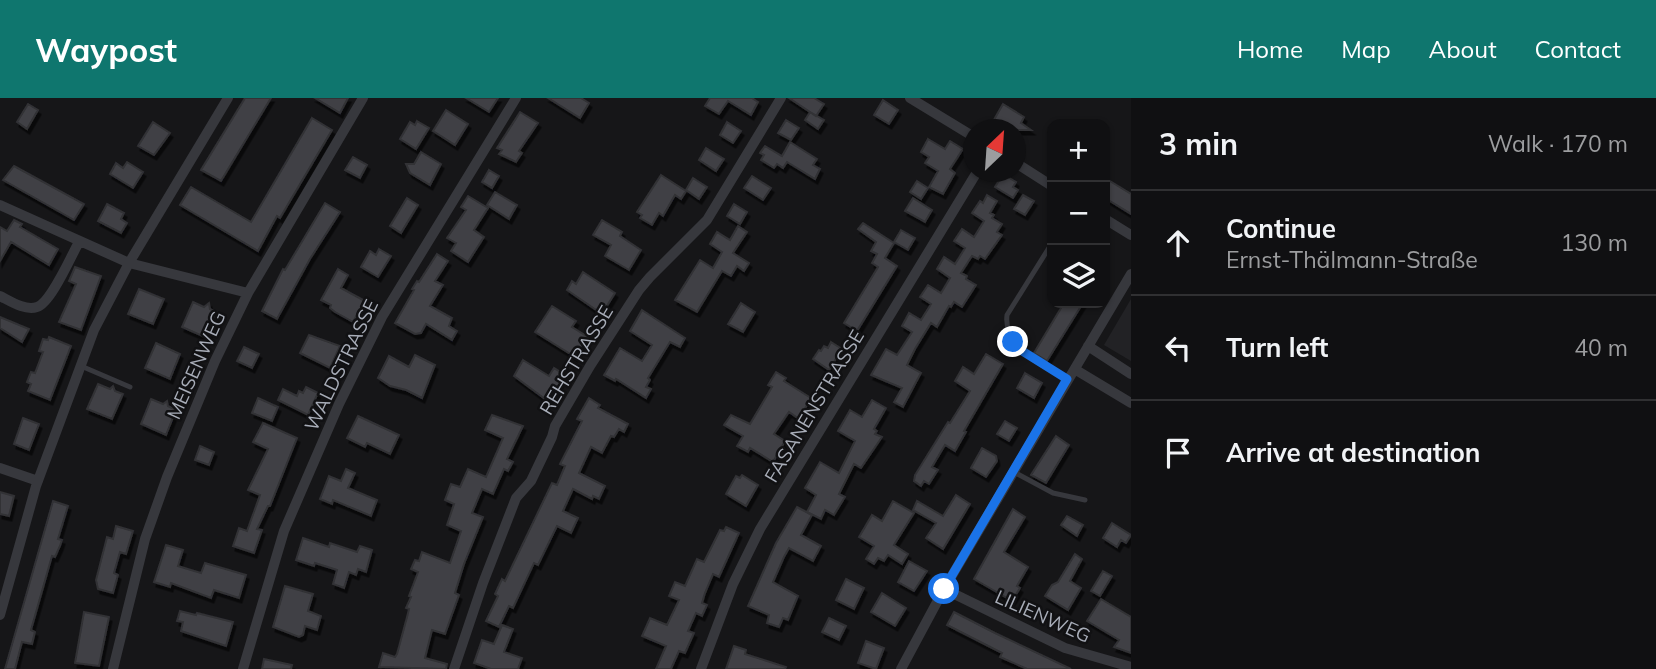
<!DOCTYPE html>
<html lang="en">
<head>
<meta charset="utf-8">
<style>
	body { margin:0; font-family:Mulish,sans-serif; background:#19191b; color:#f1f3f6 }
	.controls { position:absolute; right:21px; top:21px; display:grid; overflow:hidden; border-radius:14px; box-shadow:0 2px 5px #0004 }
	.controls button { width:63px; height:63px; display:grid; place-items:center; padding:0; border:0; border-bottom:2px solid #303032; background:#101012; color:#f1f3f6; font:35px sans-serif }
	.compass { position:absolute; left:963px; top:21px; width:63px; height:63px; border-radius:50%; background:#101012; box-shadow:0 2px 5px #0004; rotate:25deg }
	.stop { position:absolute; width:21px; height:21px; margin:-16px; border:5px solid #1a73e8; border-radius:50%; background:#fff }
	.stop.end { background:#1a73e8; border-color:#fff; box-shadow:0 2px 7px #0008 }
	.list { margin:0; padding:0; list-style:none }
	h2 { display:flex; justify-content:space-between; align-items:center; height:91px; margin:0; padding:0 28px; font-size:30px }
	h2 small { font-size:23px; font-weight:400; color:#9c9d9f }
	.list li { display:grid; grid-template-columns:46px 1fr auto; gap:21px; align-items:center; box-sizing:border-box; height:105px; padding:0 28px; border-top:2px solid #303032 }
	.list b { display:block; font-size:26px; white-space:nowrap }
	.list p { margin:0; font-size:23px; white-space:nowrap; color:#9c9d9f }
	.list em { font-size:23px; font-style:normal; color:#9c9d9f }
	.icon { flex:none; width:38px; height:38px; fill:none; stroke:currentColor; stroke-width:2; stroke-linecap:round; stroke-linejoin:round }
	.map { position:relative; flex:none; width:1131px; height:571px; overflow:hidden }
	header { display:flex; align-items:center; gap:42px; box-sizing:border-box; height:98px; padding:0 35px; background:#0f766e; color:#fff }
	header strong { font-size:33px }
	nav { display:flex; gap:38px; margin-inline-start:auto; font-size:24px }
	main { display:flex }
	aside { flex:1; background:#101012 }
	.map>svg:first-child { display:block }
	.built { fill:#222225 }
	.building { fill:#404145; stroke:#303034; stroke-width:2; filter:url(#shadow) }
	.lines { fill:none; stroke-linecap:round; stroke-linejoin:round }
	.lane { stroke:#37383d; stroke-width:5 }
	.street { stroke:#37383d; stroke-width:10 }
	.route { stroke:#1a73e8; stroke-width:9 }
	.labels { text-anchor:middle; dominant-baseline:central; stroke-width:5; stroke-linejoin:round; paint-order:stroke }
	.street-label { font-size:19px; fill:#a8adb8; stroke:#111113 }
</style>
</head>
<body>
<header>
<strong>Waypost</strong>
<nav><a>Home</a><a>Map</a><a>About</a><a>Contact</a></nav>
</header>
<main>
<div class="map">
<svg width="1131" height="571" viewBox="0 0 1131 571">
	<defs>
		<filter id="shadow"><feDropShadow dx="2.5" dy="4.5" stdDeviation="0" flood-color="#0009"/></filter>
	</defs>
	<rect width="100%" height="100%" fill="#161618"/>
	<path class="built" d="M1131,201v62l-27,-16z"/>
	<path class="building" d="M245,0h26l-50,83 -20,-11z
		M315,0h33l-8,15z
		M466,0h32l-9,14z
		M548,0h33l8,5 -9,15z
		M710,0h42l6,4 -7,13 -23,-14 -9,13 -14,-8z
		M789,0h25l10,6 -8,12z
		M883,2l15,10 -9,14 -15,-9z
		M28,6l10,6 -11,19 -10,-7z
		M1003,6l21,13 -3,6 10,7h-33l-7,-5z
		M446,12l22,14 -13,21 -22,-14z
		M520,14l18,11 -19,28 3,2 -6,9 -17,-8 3,-4 -5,-2z
		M810,14l14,8 -6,9 -13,-9z
		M312,20l20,12 -52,88 -3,-2 -19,35 -78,-46 11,-18 60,35z
		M786,22l13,8 -8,12 -13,-7z
		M417,23l12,7 -13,21 -16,-10 10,-17 5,3z
		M153,24l17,11 -16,22 -16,-9z
		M727,24l14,9 -8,12 -13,-8z
		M928,41l17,10 5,-8 13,8 -13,20 5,4 -12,21 -14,-7 9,-16 -13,-8 4,-6 -8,-5z
		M790,44l27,17 -4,6 7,4 -5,10 -28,-17 -4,6 -6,-4 -3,4 -13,-8 3,-5 -4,-2 5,-7 17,10z
		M706,50l18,11 -8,12 -17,-11z
		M421,54l20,12 -11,21 -20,-12 -4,-9h8z
		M353,59l14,8 -7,13 -15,-8z
		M127,64l16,10 -10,16 -23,-14 6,-11 7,5z
		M14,68l70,38 -10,16 -71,-40z
		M489,72l10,6 -7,12 -10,-6z
		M1003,76l13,8 -3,5 5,3 -5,8 -18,-11z
		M661,77l25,16 -5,8 -6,-4 -12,21 -4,-3 -7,12 -12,-7 2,-3 -5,-3z
		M752,78l19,12 -8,12 -19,-12z
		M693,80l14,9 -8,12 -13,-9z
		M1105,80l26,16v20l-26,-16z
		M917,83l11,7 -7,11 -11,-7z
		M495,94l22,13 -8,14 -22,-14z
		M987,97l10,6 -7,12 4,2 -2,3 10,6 -5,8 5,3 -17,24 -5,-3 -2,3 -6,-3 -11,17 6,3 -1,3 10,6 -14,22 -8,-5 -3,5 -2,-1 -12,21 -6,-4 -16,26 -8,16 14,8 -18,34 -9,-5 8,-14 -31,-13 15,-26 11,6 15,-23 -10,-6 7,-13 12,7 10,-16 -11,-7 8,-12 13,8 9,-15 -13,-9 7,-12 11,7 10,-16 -11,-7 8,-12 12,8 10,-16 -12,-8 8,-12 3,2z
		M1023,97l11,6 -9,14 -11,-6z
		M468,98l20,12 -14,22 10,7 -16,25 -17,-11 5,-8 -9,-5 19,-28 -5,-3z
		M407,100l11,7 -17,28 -11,-7z
		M913,100l19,12 -7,12 -20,-11z
		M325,105l15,9 -30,47 -33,60 -15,-8 21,-42 2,1z
		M107,106l17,9 -3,6 6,4 -6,10 -23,-12z
		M734,106l13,8 -7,12 -13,-8z
		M14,122l8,4 -2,3 38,22 -9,16 -38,-23 -11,19v-34l7,4z
		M602,122l20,12 -2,4 21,14 -12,20 -24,-14 6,-11 -18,-10z
		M863,125l31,20 -9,15 12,8 -40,65 -13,-8 34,-56 -6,-4 5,-9 -6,-3 5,-9 -18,-13z
		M738,128l9,6 -14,21 16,10 -5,8 -7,-5 -6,10 -9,-5 -25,41 -22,-12 25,-40 13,8 9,-16 -12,-8 7,-12 13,8z
		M901,132l14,8 -7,12 -14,-8z
		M379,151l12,7 -13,21 -17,-10 9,-16 6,4z
		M437,156l11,7 -13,20 8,4 -13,21 22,12 -3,8 8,5 -5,9 -26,-16 -5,9 -6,1 -20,-11 19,-33 -2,-1 5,-8 2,1z
		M75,169l26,9 -20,54 -22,-8 17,-38 -7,-3z
		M338,171l10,6 -7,13 24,13 -12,21 -18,-10 -5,-4 1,-3 -10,-5z
		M583,174l32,21 -13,21 -35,-24 5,-9 4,3z
		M139,191l25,10 -11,25 -25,-10z
		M193,204l11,5 5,-4 1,6 8,4 -11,25 -25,-11z
		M741,205l14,9 -12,20 -15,-8z
		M1064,205h19l-36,58 -13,-8z
		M552,208l24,15 -4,6 16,10 -13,20 -40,-25z
		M642,212l43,28 -5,9 -10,-5 -22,36 2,2 -4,7 5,2 -5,9 -30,-19 -1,2 -11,-6 16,-27 22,13 10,-16 -22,-14z
		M0,219l29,12 -7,13 -22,-14z
		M309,237l31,11 -10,22 -30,-15z
		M49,239l22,9 -21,54 -22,-9 3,-7 -4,-2 4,-10 4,1 8,-21 -4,-1 4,-12 5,1z
		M831,244l11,7 -13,21 -16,-11 6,-9 2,1 3,-5 4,2z
		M156,245l24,11 -10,25 -25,-11z
		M244,249l15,7 -7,14 -15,-7z
		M986,256l17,10 -39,67 2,1 -11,19 -10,-6 -13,22 6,3 -9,14 -5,-3 -3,5 -7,-5 1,-6 33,-53 2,1 20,-32 -15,-10 8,-14 11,7z
		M415,257l20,10 -13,33 -16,-8 -16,-4 -12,-8 11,-22 20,11z
		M523,262l26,16 5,-8 11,7 -16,27 -35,-26z
		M776,274l10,6 -2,3 27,17 -12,21 -10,-7 -15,22 11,7 -12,21 -23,-14 -2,4 -11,-6 6,-10 -19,-11 7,-10 19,9 22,-37 -4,-2z
		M1025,275l17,10 -8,15 -17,-10z
		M98,286l12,5 3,-3 2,5 8,3 -11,25 -25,-10z
		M306,289l12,6 -10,22 -30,-15 5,-11 14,7 2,-5 4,2z
		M258,300l20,9 -6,14 -20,-8z
		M589,300l11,7 -2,3 30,16 -4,8 -5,-3 -5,8 -3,-1 -9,17 -11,-6 -12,26 26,13 -6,13 -6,-3 -1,3 -19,-10 -10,22 15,7 -7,15 -14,-7 -19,39 -4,-2 -21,45 -4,-2 -10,21 -13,-6 12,-25 -3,-2 7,-15 3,2 47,-98 5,2 8,-19 -5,-2 22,-43 -5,-2z
		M151,301l12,5 4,-3 1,5 8,4 -10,25 -25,-11z
		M872,302l14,8 -12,21 3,2 -2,3 7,3 -21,31 -7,-4 -15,30 6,3 -11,18 -9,-5 -4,9 -14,-7 9,-17 -11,-7 15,-26 19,11 16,-32 -17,-10 12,-21 12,7z
		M492,317l31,11 -16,33 6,3 -5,9 -4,-2 -11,25 -11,-5 -10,24 11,4 -19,47 -9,29 4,2 -14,39 -13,-4 -7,28 22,6 -1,5 -67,-2 4,-14 12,4 2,-3 10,-37 2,-8 -3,-1 5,-11 -2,-1 9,-24 -7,-3 4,-9 4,1 3,-9 28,11 11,-32 -14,-6 7,-21 -9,-4 6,-16 9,3 8,-18 18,8 17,-39 -18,-8z
		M358,318l41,19 -9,19 -23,-11 -2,4 -18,-9z
		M23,320l16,6 -10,26 -15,-6z
		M1005,323l12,7 -8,13 -12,-7z
		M263,325l34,15 -27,68h-2l-11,23 5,1 -8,23 -21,-7 6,-18 8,3 13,-36 -12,-5 20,-41 -15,-7z
		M1056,338l13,9 -23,38 -15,-8z
		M200,348l14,6 -5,13 -14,-5z
		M982,350l14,8 1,5 -11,16 -15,-9z
		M346,371l9,4 -7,15 29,12 -6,16 -38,-16 -1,4 -12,-5 9,-23 12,5z
		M742,377l16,10 -12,21 -20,-12 10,-18 4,2z
		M0,394l14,4 -5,20 -9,-2z
		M956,397l14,9 -27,45 -17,-11 10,-15 -23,-13 4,-9 26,15z
		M53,403l15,5 -10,33 4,1 -2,6 -5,11 -3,-1 -21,74 4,2 -3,12 -10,-2 -7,27h-10z
		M893,403l21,12 -20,32 14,9 -6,10 -14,-9 -4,6 -6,-3 -4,6 -8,-5 8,-13 -15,-9 13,-22 10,6z
		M797,409l15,8 -11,20 20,11 -8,15 -24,-13 -5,9 -11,25 25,14 -10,24 -5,-2 -4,9 -12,-4 2,-8 -21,-9 28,-63z
		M1013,411l12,8 -21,35 24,15 -11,19 3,2 -8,13 -38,-22z
		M1067,418l16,9 -6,11 -16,-11z
		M1112,425l19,12 -5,8 -5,-3 -4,7 -14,-9z
		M116,428l17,5 -7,23 -6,-2 -6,21 4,2 -5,18 -15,-4 -2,-9 11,-43 6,2z
		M726,429l13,6 -20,44 -6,-3 -8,19 -3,10 5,2 -5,11 -6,-3 -8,18 6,2 -9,20 -6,-2 -8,18h-15l10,-23 -24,-10 8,-18 17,7 12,-25 -10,-4 6,-14 10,4 12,-27 7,3 16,-32 4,1z
		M303,440l26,9 1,-4 27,9 3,-6 12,4 -6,22 -8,-3 -2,6 -7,-3 -5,16 -11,-4 4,-14 -22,-7 -1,3 -18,-6z
		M166,447l17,5 -5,16 23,7 4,-10 41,12 -7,23 -25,-8 -3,8 -40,-15 -1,4 -16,-5z
		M1075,456l7,5 -12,22 11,7 -13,22 -23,-14 7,-11 6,-3z
		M909,463l18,10 -13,20 -16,-9z
		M1103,473l9,5 -12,20 -9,-5z
		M846,481l18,9 -10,21 -18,-9z
		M285,488l28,8 -5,17 13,5 -4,14 -12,-4 -2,9 -4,2 -26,-10z
		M882,495l24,15 -11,18 -24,-14z
		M1101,501l30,18v36l-17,-6 5,-7 -32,-19z
		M180,513l16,4 1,-2 36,9 -7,24 -45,-15 2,-9 -6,-1z
		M84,514l25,5 -10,49 -24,-3z
		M954,514l41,21 76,36h-44l-27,-12 2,-4 -55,-28z
		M829,520l17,8 -7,14 -17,-8z
		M502,527l11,4 -9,23 18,6 -4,11h-27l-17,-6 8,-23 12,4z
		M866,543l18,7 -8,21 -18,-6z
		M734,548l12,4 -1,4 41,13 -1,2h-59z
		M264,561l28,6 -1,4h-29z"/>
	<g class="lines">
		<path class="lane" d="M1052,145l-45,72c-4,33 35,51 60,64
			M81,268l49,21
			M1014,374l39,21 32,7"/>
		<path class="street" d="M910,0l64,39
			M1016,65l36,23
			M0,107l129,58 119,30
			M1105,121l26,16
			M0,198c10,5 25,15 37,11 14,-4 34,-51 42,-65
			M1088,248l43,28
			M1076,272l55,33
			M0,370l38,13
			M944,491l121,59 66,19
			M0,517l36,-129 58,-156 35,-67 99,-165
			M113,571l32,-130 22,-62 48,-116 33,-68 115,-195
			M243,571l41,-138 55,-127 43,-87 134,-219
			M454,571l29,-86 33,-85 15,-17 21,-44 3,-11 35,-60 49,-76 11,-13 57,-57 74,-122
			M701,571l32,-85 27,-55 217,-357
			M901,571l43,-80 187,-315"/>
	</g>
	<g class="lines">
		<path class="route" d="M944,491l123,-210 -48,-30 -6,-7"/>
	</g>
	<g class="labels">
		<g class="street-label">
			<text transform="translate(576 262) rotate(-59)">REHSTRASSE</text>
			<text transform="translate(196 267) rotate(-66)">MEISENWEG</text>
			<text transform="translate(341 267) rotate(-64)">WALDSTRASSE</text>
			<text transform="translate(814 308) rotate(-59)">FASANENSTRASSE</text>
			<text transform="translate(1043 518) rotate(24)">LILIENWEG</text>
		</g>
	</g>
</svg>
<div class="controls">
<button>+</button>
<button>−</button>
<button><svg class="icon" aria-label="layers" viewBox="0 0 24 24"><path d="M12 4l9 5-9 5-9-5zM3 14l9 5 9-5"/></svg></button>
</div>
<svg class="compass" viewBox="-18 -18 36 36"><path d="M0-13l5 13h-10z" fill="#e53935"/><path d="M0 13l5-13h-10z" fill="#9c9d9f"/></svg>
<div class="stop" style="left:944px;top:491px"></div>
<div class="stop end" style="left:1013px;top:244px"></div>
</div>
<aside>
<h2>3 min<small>Walk · 170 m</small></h2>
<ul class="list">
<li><svg class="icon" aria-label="ahead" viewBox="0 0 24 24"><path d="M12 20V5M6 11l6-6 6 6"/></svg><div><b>Continue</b><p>Ernst-Thälmann-Straße</p></div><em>130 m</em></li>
<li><svg class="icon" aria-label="left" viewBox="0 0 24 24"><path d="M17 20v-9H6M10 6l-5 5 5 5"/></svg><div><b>Turn left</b></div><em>40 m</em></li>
<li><svg class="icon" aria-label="arrive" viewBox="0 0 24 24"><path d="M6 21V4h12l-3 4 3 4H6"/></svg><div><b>Arrive at destination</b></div></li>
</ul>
</aside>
</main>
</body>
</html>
